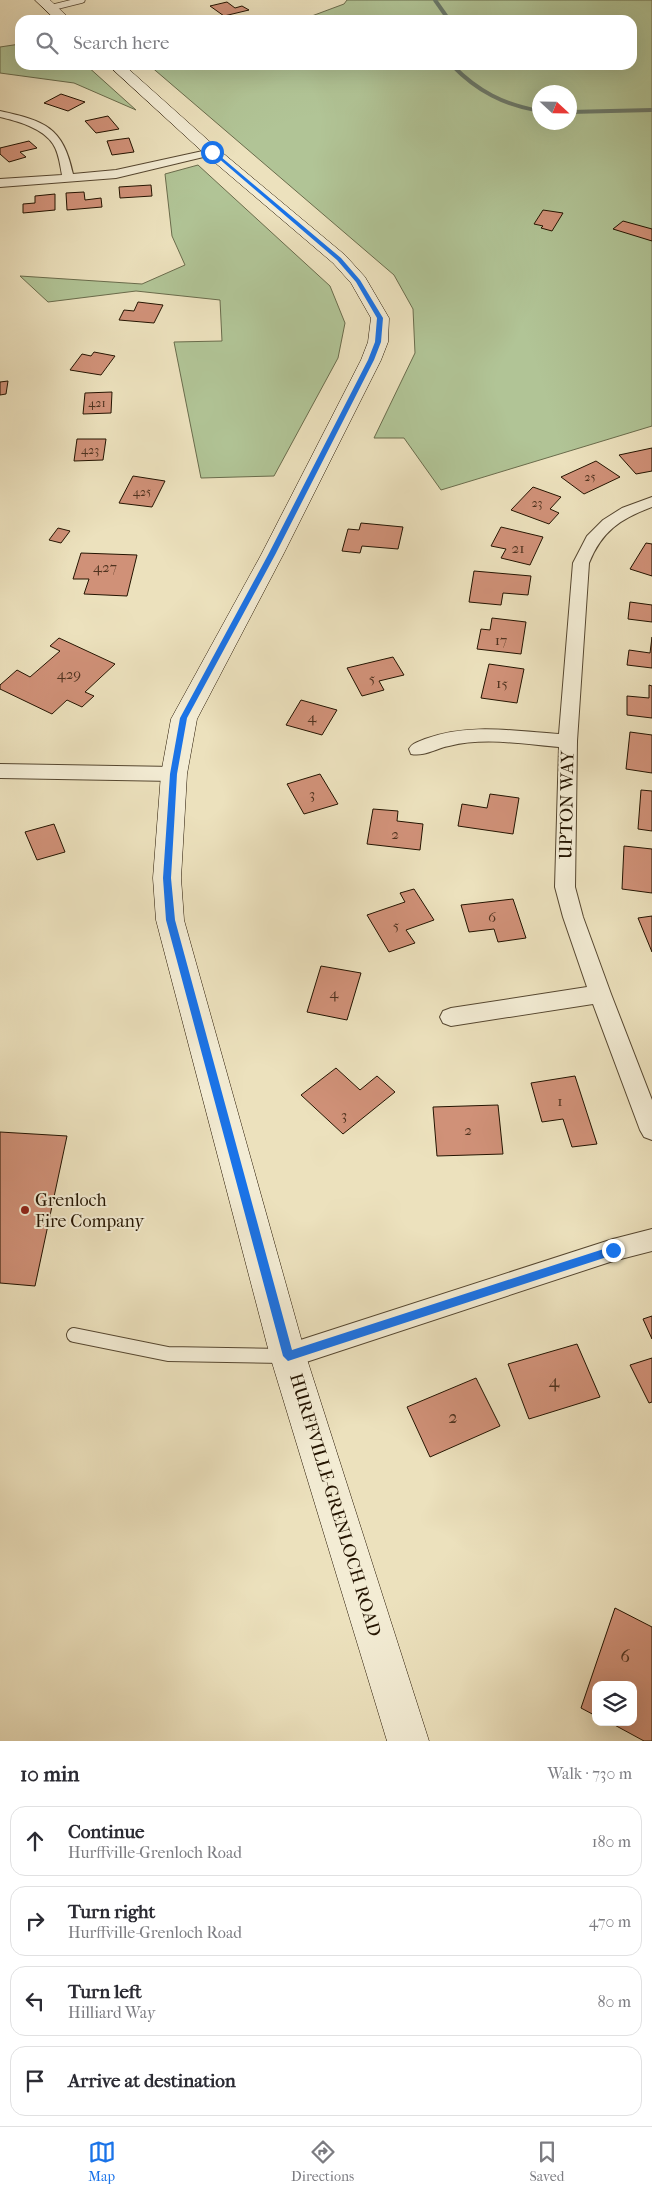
<!DOCTYPE html>
<html lang="en">
<head>
<meta charset="utf-8">
<style>
	body { margin:0; font-family:"IM FELL French Canon",serif; background:#f7f7f7; color:#2b2b33 }
	.controls { position:absolute; right:15px; bottom:15px; display:grid; overflow:hidden; border-radius:10px; box-shadow:0 5px 20px #0002 }
	.controls button { width:45px; height:45px; display:grid; place-items:center; padding:0; border:0; border-bottom:1px solid #e1e1e2; background:#fff; color:#2b2b33; font:25px sans-serif }
	.compass { position:absolute; left:532px; top:85px; width:45px; height:45px; border-radius:50%; background:#fff; box-shadow:0 5px 20px #0002; rotate:112deg }
	.stop { position:absolute; width:15px; height:15px; margin:-11px; border:4px solid #1a73e8; border-radius:50%; background:#fff }
	.stop.end { background:#1a73e8; border-color:#fff; box-shadow:0 1px 5px #0008 }
	.list { margin:0; padding:0; list-style:none }
	h2 { display:flex; justify-content:space-between; align-items:center; height:65px; margin:0; padding:0 20px; font-size:21px }
	h2 small { font-size:16px; font-weight:400; color:#7c7c81 }
	.list li { display:grid; grid-template-columns:32px 1fr auto; gap:15px; align-items:center; box-sizing:border-box; height:70px; margin:0 10px 10px; padding:0 10px; border:1px solid #e1e1e2; border-radius:15px }
	.list b { display:block; font-size:19px; white-space:nowrap }
	.list p { margin:0; font-size:16px; white-space:nowrap; color:#7c7c81 }
	.list em { font-size:16px; font-style:normal; color:#7c7c81 }
	.icon { flex:none; width:28px; height:28px; fill:none; stroke:currentColor; stroke-width:2; stroke-linecap:round; stroke-linejoin:round }
	.map { position:relative; flex:none; width:652px; height:1741px; overflow:hidden }
	.search { position:absolute; background:#fff; box-shadow:0 5px 20px #0002; left:15px; right:15px; top:15px; height:55px; display:flex; align-items:center; gap:12px; box-sizing:border-box; padding:0 18px; border-radius:15px; color:#7c7c81; font-size:19px }
	.sheet { height:385px; background:#fff }
	nav { display:flex; justify-content:space-around; align-items:center; box-sizing:border-box; height:70px; border-top:1px solid #e1e1e2; background:#fff; font-size:14px; color:#7c7c81 }
	nav a { display:grid; justify-items:center; gap:2px }
	nav .on { color:#1a73e8 }
	.map>svg:first-child { display:block }
	.green { fill:#b1c496; stroke:#6a6c4c; fill-rule:evenodd }
	.lines { fill:none; stroke-linecap:round; stroke-linejoin:round }
	.stream { stroke:#6a796b; stroke-width:4 }
	.building { fill:#d09178; stroke:#241401 }
	.lane-far1-casing { stroke:#564730; stroke-width:7 }
	.lane-casing { stroke:#564730; stroke-width:16 }
	.street-casing { stroke:#564730; stroke-width:2 }
	.secondary-casing { stroke:#241401; stroke-width:1 }
	.lane-far1 { stroke:#f3ecd4; stroke-width:5.5 }
	.lane { stroke:#f3ecd4; stroke-width:14 }
	.street { fill:#f3ecd4; fill-rule:evenodd }
	.secondary { fill:#f3ecd4; fill-rule:evenodd }
	.route { fill:#1a73e8 }
	.poi-dot { fill:#8f2418; stroke:#f3ecd4; stroke-width:2 }
	.labels { text-anchor:middle; dominant-baseline:central; stroke-width:4; stroke-linejoin:round; paint-order:stroke }
	.far-number-label { font-size:12px; fill:#4f331f }
	.number-label { font-size:15px; fill:#4f331f }
	.street-label { font-size:18px; fill:#241401; stroke:#f3ecd4 }
	.poi-label { font-size:18px; fill:#241401; stroke:#f3ecd4; text-anchor:start }
	.near-number-label { font-size:18px; fill:#4f331f }
</style>
</head>
<body>
<div class="map">
<svg width="652" height="1741" viewBox="0 0 652 1741">
	<rect width="100%" height="100%" fill="#ece1bd"/>
	<filter id="stains"><feTurbulence type="fractalNoise" baseFrequency=".004" numOctaves="4"/><feColorMatrix values="0 0 0 0 .2 0 0 0 0 .09 0 0 0 0 .02 0 0 0 .5 -.17"/></filter>
	<radialGradient id="worn" r=".72"><stop offset=".6" stop-color="#630" stop-opacity="0"/><stop offset="1" stop-color="#630" stop-opacity=".3"/></radialGradient>
	<path class="green" d="M347,0h305v426l-211,64 -37,-52h-30l41,-85 -2,-44 -19,-34 -245,-210h483v-45h-331l43,-16zM540,92h30v30h-30z
		M20,44v21h66l50,45 -62,-27 -74,-10v-26z
		M198,165l132,121 15,37 -7,35 -64,118 -73,2 -27,-136 48,-1 -2,-41 -84,-9 -88,11 -28,-26 122,8 43,-19 -13,-29 -7,-62z"/>
	<g class="lines">
		<path class="stream" d="M435,0l14,20
			M452,65c25,26 52,40 88,46
			M570,112l82,-2"/>
	</g>
	<path class="building" d="M227,2l8,6 7,-2 7,4 -25,6 -14,-10z
		M61,94l24,8 -17,9 -24,-8z
		M108,116l11,13 -23,4 -11,-12z
		M129,138l5,14 -22,3 -5,-14z
		M29,141l8,7 -17,4 6,5 -17,5 -9,-8v-6z
		M151,185l1,11 -32,2 -1,-11z
		M84,192l1,8 16,-2 1,9 -35,3 -1,-17z
		M55,194v16l-32,3v-9l12,-1v-7z
		M543,210l20,3 -11,18 -11,-3 2,-2 -9,-2z
		M623,221l29,8v12l-39,-12z
		M138,302l25,3 -9,18 -35,-3 5,-10 10,1z
		M94,352l21,4 -14,19 -31,-5 12,-16 9,2z
		M8,381l-2,13 -6,1v-13z
		M112,392l-1,21 -28,1 2,-21z
		M77,439h29l-3,21 -29,1z
		M652,448v23l-16,3 -17,-19z
		M596,461l24,16 -36,17 -23,-17z
		M133,476l32,5 -13,26 -33,-4z
		M533,487l28,10 -11,12 9,4 -10,11 -38,-14z
		M361,523l42,4 -5,22 -36,-3 -2,7 -18,-2 6,-22 11,1z
		M501,527l42,10 -13,28 -29,-7 5,-9 -15,-3z
		M58,528l12,3 -9,12 -12,-3z
		M646,543l6,1v32l-22,-7z
		M81,553l56,2 -10,41 -43,-2 5,-15h-16z
		M474,571l57,5 -3,19 -25,-2 -2,12 -32,-3z
		M630,602l22,3v17l-24,-3z
		M492,618l34,4 -5,32 -44,-5 4,-20 9,1z
		M652,637v31l-25,-3 2,-15 21,3z
		M59,638l56,26 -30,28 9,4 -12,11 -15,-7 -15,14 -52,-25v-4l17,-15 13,7 30,-26 -10,-5z
		M393,657l11,18 -25,6 5,9 -22,6 -15,-28z
		M489,664l35,5 -7,34 -36,-5z
		M649,685l3,1v32l-25,-3v-19l22,2z
		M301,700l36,10 -15,25 -36,-10z
		M630,732l22,3v38l-26,-4z
		M320,774l18,30 -34,10 -17,-30z
		M641,790l11,1v40l-14,-2z
		M490,794l29,4 -6,36 -55,-8 4,-22 25,4z
		M373,809l25,2 -1,10 26,3 -3,26 -53,-6z
		M54,824l11,28 -28,8 -12,-28z
		M624,846l28,3v44l-30,-4z
		M414,889l20,31 -28,10 9,13 -26,9 -22,-37 38,-13 -5,-9z
		M513,899l13,39 -28,4 -4,-13 -25,3 -8,-27z
		M652,916v36l-14,-34z
		M321,966l40,7 -14,47 -40,-8z
		M336,1068l24,22 17,-14 18,16 -52,42 -42,-39z
		M575,1076l22,68 -25,3 -9,-28 -21,3 -11,-39z
		M498,1105l5,49 -66,2 -4,-49z
		M0,1132l67,4 -32,150 -35,-3z
		M652,1316v23l-9,-20z
		M577,1344l23,53 -71,22 -21,-55z
		M652,1358v44l-3,1 -19,-38z
		M476,1378l24,48 -70,31 -23,-50z
		M615,1608l37,19v114h-8l-35,-19h24v-37h-37v31l-15,-8z"/>
	<g class="lines">
		<defs>
			<path id="lane-far1" d="M50,8l32,-8"/>
			<path id="lane" d="M74,1335l94,19 115,2"/>
			<path id="street" d="M0,111c45,10 63,16 73,63l43,-4 96,-21 6,3 -2,2 -100,24 -116,9v-8l62,-4c-2,-10 -3,-22 -9,-31 -10,-16 -36,-23 -53,-27z
				M652,497v10c-32,12 -50,24 -63,56l-12,178 -2,146 8,30 28,77 41,106v40l-8,-3 -4,-7 -47,-126 -142,22 -8,-3 -3,-6 3,-6 8,-3 136,-21 -24,-70 -8,-30 4,-140c-36,-3 -75,-10 -110,-1 -12,2 -25,11 -38,8l-2,-5c3,-6 9,-7 16,-10 43,-16 90,-8 134,-5l14,-171 14,-27 16,-16 19,-12z
				M0,764l174,3 7,2 2,5 -2,5 -7,2 -174,-3z
				M652,1229v22l-39,10 -325,107 -9,-3 -4,-9 4,-9 9,-3 325,-105z"/>
			<path id="secondary" d="M35,0h15l21,20h-15z
				M108,65h16l94,84 127,106 20,22 24,41 -1,24 -7,18 -98,195 -86,164 -10,55 -6,104 3,42 122,436 123,385h-42l-117,-385 -114,-436 -3,-42 8,-104 10,-55 90,-164 100,-195 7,-18 3,-24 -20,-35 -18,-20 -127,-108z"/>
		</defs>
		<use href="#lane-far1" class="lane-far1-casing"/>
		<use href="#lane" class="lane-casing"/>
		<use href="#street" class="street-casing"/>
		<use href="#secondary" class="secondary-casing"/>
		<use href="#lane-far1" class="lane-far1"/>
		<use href="#lane" class="lane"/>
		<use href="#street" class="street"/>
		<use href="#secondary" class="secondary"/>
	</g>
	<path class="route" d="M210,151h4l127,107 19,22 23,38 -2,24 -7,18 -99,195 -88,163 -10,56 -6,104 4,42 117,430 321,-104 5,4 -5,5 -325,106 -5,-5 -117,-436 -3,-42 7,-104 10,-56 88,-163 100,-195 7,-18 2,-24 -21,-36 -19,-22z"/>
	<circle class="poi-dot" cx="25" cy="1210" r="5"/>
	<g class="labels">
		<g class="far-number-label">
			<text x="97" y="403">421</text>
			<text x="90" y="450">423</text>
			<text x="590" y="477">25</text>
			<text x="142" y="492">425</text>
			<text x="537" y="503">23</text>
		</g>
		<g class="number-label">
			<text x="518" y="548">21</text>
			<text x="105" y="567">427</text>
			<text x="501" y="640">17</text>
			<text x="69" y="674">429</text>
			<text x="372" y="678">5</text>
			<text x="502" y="683">15</text>
			<text x="312" y="717">4</text>
			<text x="312" y="794">3</text>
			<text x="395" y="834">2</text>
			<text x="492" y="917">6</text>
			<text x="396" y="925">5</text>
			<text x="334" y="993">4</text>
			<text x="560" y="1101">1</text>
			<text x="344" y="1115">3</text>
			<text x="468" y="1130">2</text>
		</g>
		<g class="street-label">
			<text transform="translate(567 805) rotate(-89)">UPTON WAY</text>
			<text transform="translate(335 1505) rotate(73)">HURFFVILLE-GRENLOCH ROAD</text>
		</g>
		<g class="poi-label">
			<text x="35" y="1200">Grenloch<tspan x="35" dy="21">Fire Company</tspan></text>
		</g>
		<g class="near-number-label">
			<text x="554" y="1381">4</text>
			<text x="453" y="1417">2</text>
			<text x="625" y="1656">6</text>
		</g>
	</g>
	<rect width="100%" height="100%" filter="url(#stains)"/>
	<rect width="100%" height="100%" fill="url(#worn)"/>
</svg>
<div class="controls">
<button><svg class="icon" aria-label="layers" viewBox="0 0 24 24"><path d="M12 4l9 5-9 5-9-5zM3 14l9 5 9-5"/></svg></button>
</div>
<svg class="compass" viewBox="-18 -18 36 36"><path d="M0-13l5 13h-10z" fill="#e53935"/><path d="M0 13l5-13h-10z" fill="#7c7c81"/></svg>
<div class="stop" style="left:212px;top:152px"></div>
<div class="stop end" style="left:613px;top:1250px"></div>
<div class="search"><svg class="icon" aria-label="search" viewBox="0 0 24 24"><circle cx="10" cy="10" r="6"/><path d="M15 15l6 6"/></svg>Search here</div>
</div>
<section class="sheet">
<h2>10 min<small>Walk · 730 m</small></h2>
<ul class="list">
<li><svg class="icon" aria-label="ahead" viewBox="0 0 24 24"><path d="M12 20V5M6 11l6-6 6 6"/></svg><div><b>Continue</b><p>Hurffville-Grenloch Road</p></div><em>180 m</em></li>
<li><svg class="icon" aria-label="right" viewBox="0 0 24 24"><path d="M7 20v-9h11M14 6l5 5-5 5"/></svg><div><b>Turn right</b><p>Hurffville-Grenloch Road</p></div><em>470 m</em></li>
<li><svg class="icon" aria-label="left" viewBox="0 0 24 24"><path d="M17 20v-9H6M10 6l-5 5 5 5"/></svg><div><b>Turn left</b><p>Hilliard Way</p></div><em>80 m</em></li>
<li><svg class="icon" aria-label="arrive" viewBox="0 0 24 24"><path d="M6 21V4h12l-3 4 3 4H6"/></svg><div><b>Arrive at destination</b></div></li>
</ul>
</section>
<nav>
<a class="on"><svg class="icon" aria-label="map" viewBox="0 0 24 24"><path d="M3 6l6-2 6 2 6-2v14l-6 2-6-2-6 2zM9 4v14M15 6v14"/></svg>Map</a>
<a><svg class="icon" aria-label="directions" viewBox="0 0 24 24"><path d="M12 3l9 9-9 9-9-9zM9 14v-3h6M13 9l2 2-2 2"/></svg>Directions</a>
<a><svg class="icon" aria-label="saved" viewBox="0 0 24 24"><path d="M7 4h10v16l-5-4-5 4z"/></svg>Saved</a>
</nav>
</body>
</html>
